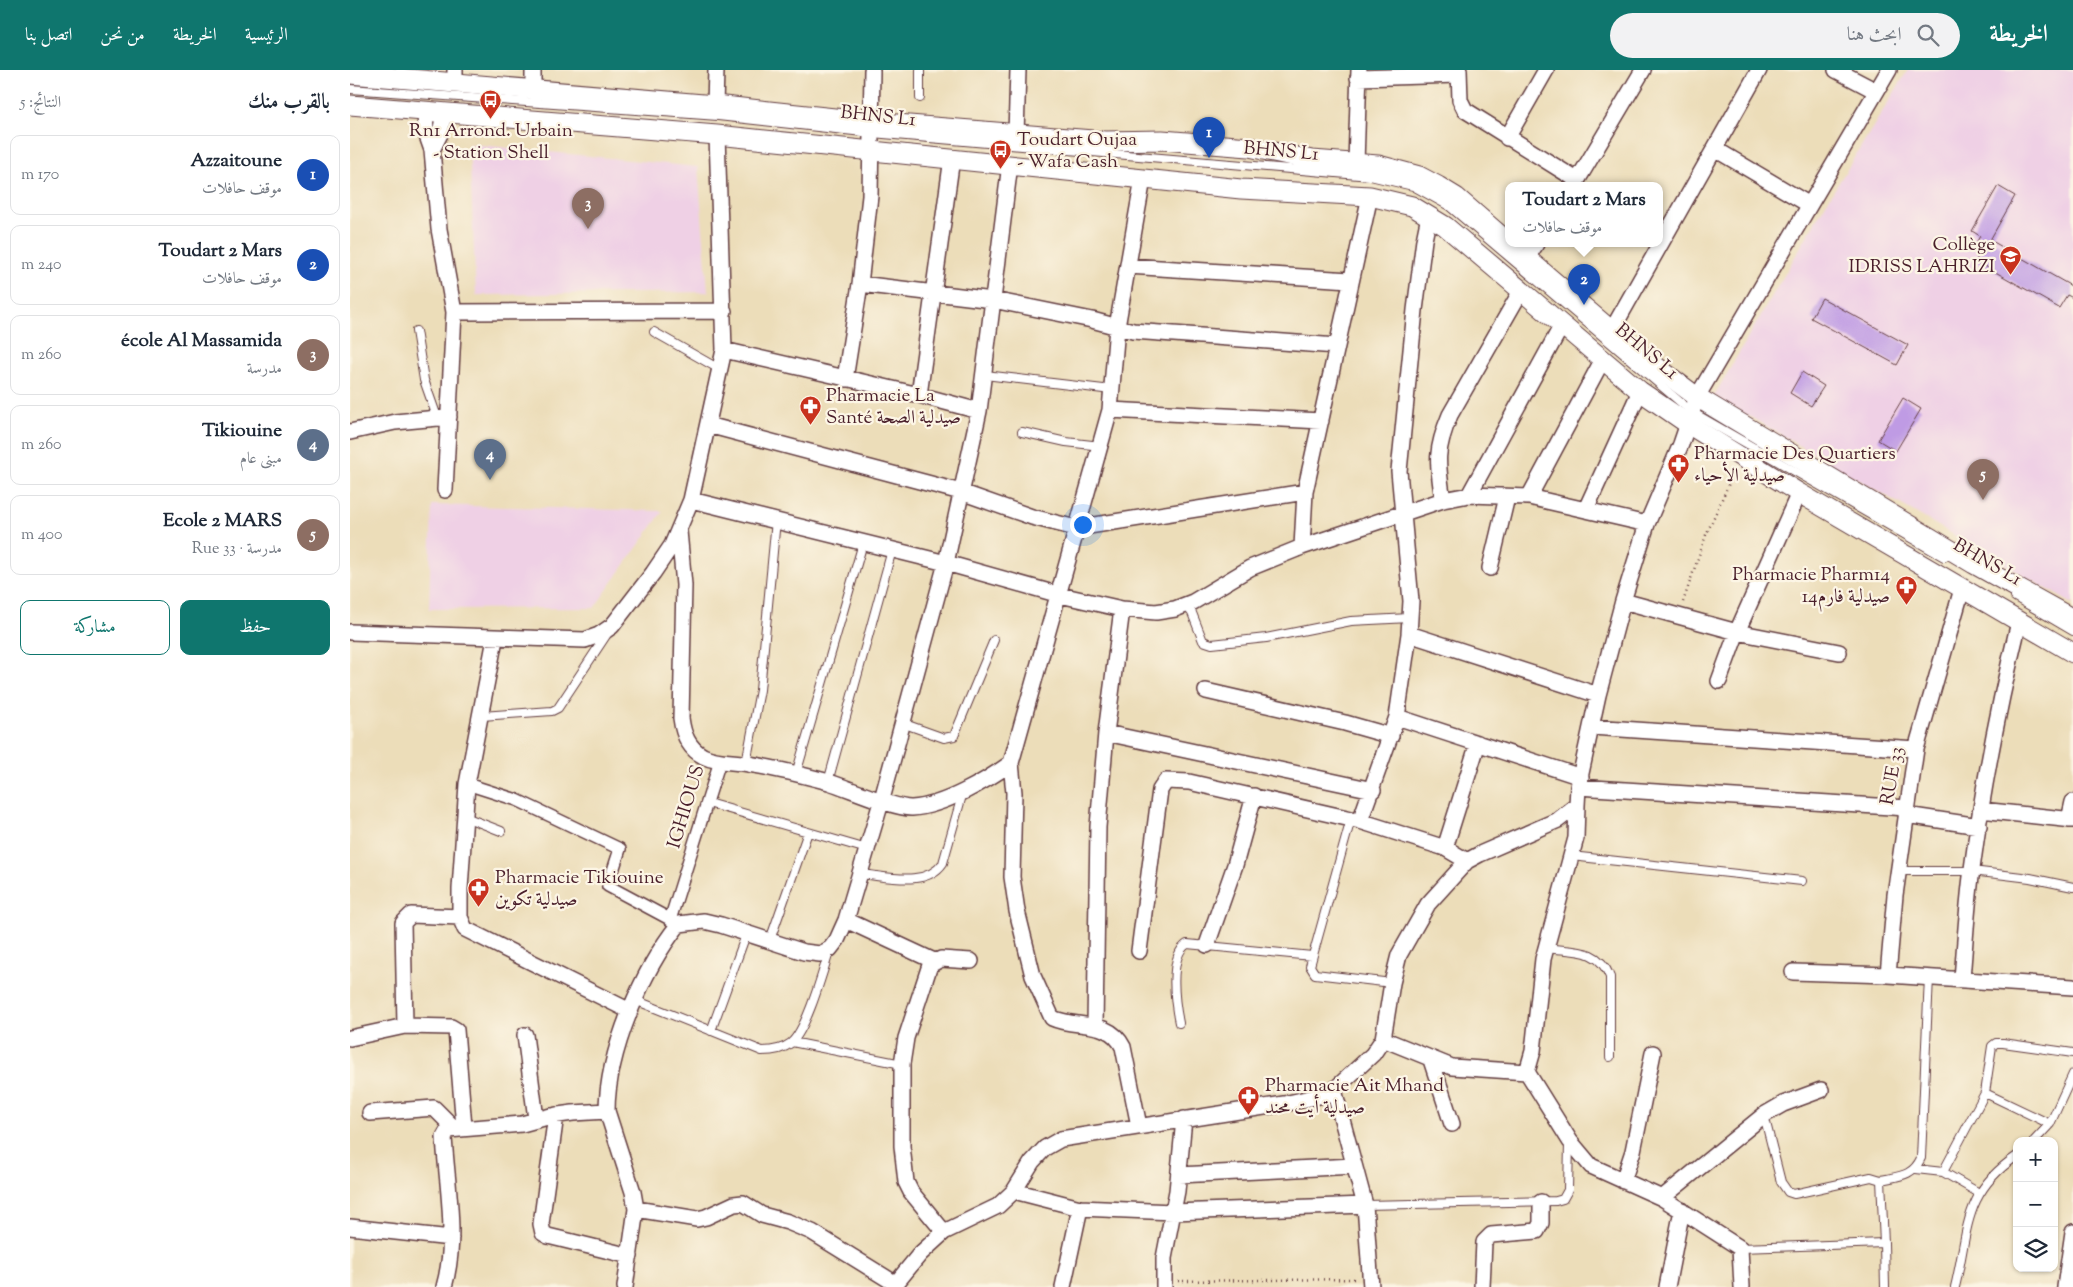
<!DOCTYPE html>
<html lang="ar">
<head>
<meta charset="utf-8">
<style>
	body { margin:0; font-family:"Sorts Mill Goudy",Amiri,serif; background:#f2f2f3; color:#1f2937; direction:rtl }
	.controls { position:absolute; right:15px; bottom:15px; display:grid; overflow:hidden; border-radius:10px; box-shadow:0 1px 4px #0004 }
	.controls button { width:45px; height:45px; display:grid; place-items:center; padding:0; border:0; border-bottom:1px solid #e0e1e3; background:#fff; color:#1f2937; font:25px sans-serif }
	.you { position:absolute; left:732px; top:454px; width:18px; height:18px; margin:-12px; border:4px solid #fff; border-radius:50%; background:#1a73e8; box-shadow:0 0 0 8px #1a73e833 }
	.badge { display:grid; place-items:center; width:32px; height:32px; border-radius:50%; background:#0f766e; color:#fff; font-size:16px; font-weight:700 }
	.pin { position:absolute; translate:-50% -41px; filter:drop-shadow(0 1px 2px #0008) }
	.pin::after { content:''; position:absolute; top:26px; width:18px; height:15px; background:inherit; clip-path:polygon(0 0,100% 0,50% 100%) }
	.popup { position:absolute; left:1155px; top:112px; width:158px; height:65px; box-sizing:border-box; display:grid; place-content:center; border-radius:10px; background:#fff; filter:drop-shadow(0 1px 4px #0005); font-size:16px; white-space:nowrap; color:#747a83 }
	.popup b { font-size:19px; color:#1f2937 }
	.popup::after { content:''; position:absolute; left:50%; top:100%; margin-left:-10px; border:10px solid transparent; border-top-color:#fff }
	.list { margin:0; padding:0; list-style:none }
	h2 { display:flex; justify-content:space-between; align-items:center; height:65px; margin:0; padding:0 20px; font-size:21px }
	h2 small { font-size:16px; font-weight:400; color:#747a83 }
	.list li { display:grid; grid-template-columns:32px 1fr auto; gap:15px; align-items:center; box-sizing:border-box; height:80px; margin:0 10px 10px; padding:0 10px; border:1px solid #e0e1e3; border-radius:10px }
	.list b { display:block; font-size:19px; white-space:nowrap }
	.list p { margin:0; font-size:16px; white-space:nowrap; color:#747a83 }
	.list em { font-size:16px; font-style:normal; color:#747a83 }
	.actions { display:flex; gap:10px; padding:15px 20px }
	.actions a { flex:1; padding:11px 0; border:1px solid #0f766e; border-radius:10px; text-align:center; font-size:18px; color:#0f766e }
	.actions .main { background:#0f766e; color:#fff }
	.icon { flex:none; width:28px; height:28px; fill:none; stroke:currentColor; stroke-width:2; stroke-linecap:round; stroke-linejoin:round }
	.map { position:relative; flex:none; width:1723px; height:1217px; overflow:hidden; direction:ltr }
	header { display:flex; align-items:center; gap:30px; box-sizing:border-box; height:70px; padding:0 25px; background:#0f766e; color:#fff }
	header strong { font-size:24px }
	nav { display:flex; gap:28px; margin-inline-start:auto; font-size:18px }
	.search { width:350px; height:45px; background:#f2f2f3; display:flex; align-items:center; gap:12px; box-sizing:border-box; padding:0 18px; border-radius:28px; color:#747a83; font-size:19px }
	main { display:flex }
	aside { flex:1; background:#fff }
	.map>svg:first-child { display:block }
	.built { fill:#efd0e5 }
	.building { fill:#bf9be4 }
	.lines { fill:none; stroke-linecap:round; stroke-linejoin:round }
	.service-casing { stroke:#623c40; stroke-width:10 }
	.pedestrian-casing { stroke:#623c40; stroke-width:14 }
	.minor-casing { stroke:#623c40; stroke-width:18 }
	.tertiary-casing { stroke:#623c40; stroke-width:21 }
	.path { stroke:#623c40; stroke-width:2.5; stroke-dasharray:1 4; stroke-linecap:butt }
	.service { stroke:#fff; stroke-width:8 }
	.pedestrian { stroke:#fff; stroke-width:11 }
	.minor { stroke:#fff; stroke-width:15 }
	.tertiary { stroke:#fff; stroke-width:19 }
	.labels { text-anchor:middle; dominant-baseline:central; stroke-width:4.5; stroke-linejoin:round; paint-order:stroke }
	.street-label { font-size:19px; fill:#4a1f2b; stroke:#fcf5e5 }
	.poi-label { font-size:19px; fill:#4a1f2b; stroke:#fcf5e5; text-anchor:start }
</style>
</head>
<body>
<header>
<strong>الخريطة</strong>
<div class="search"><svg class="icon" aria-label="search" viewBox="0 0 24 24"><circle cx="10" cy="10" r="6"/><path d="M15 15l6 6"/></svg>ابحث هنا</div>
<nav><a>الرئيسية</a><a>الخريطة</a><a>من نحن</a><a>اتصل بنا</a></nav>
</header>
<main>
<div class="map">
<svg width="1723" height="1217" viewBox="0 0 1723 1217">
	<rect width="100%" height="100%" fill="#fcf5e5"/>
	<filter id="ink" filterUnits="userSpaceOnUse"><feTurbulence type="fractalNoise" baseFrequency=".02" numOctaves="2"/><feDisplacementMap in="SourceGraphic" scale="10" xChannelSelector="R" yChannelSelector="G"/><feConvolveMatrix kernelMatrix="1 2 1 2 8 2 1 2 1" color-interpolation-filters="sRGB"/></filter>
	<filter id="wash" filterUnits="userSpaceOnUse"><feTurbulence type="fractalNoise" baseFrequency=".0096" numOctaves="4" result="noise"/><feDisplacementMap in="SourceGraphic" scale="20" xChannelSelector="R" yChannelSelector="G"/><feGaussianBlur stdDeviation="1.12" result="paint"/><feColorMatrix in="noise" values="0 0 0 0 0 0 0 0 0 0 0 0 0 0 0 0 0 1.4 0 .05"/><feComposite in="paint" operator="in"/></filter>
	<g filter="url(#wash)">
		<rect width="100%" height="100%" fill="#ecddb9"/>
		<path class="built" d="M1558,0h165v534l-359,-208 111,-191z
			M119,74l229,23 10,125 -232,3z
			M82,435l231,6 -69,97 -165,1z"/>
		<g id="blocks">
			<path class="building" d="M1648,116l17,10 -25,44 83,47v11l-6,-3 -8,13 -83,-47 7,-14 -7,-4 4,-7 -8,-5z
				M1472,228l86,47 -11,20 -86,-47z
				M1452,302l22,14 -13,20 -21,-13z
				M1553,328l18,11 -25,42 -18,-11z"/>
		</g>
	</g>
	<g filter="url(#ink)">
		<use href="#blocks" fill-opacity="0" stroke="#623c40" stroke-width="1"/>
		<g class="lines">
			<defs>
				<path id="service" d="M570,0v28
					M0,19l368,27 154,17 498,43 43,10 36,20 243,206 252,145
					M66,261l8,49 13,37
					M304,262l67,38
					M635,305l127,15
					M672,362l44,10 35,4
					M1665,527l58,34
					M836,535l6,8 11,28 9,3 54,-6 85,-17 59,-3
					M132,646l70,-5 6,-3 49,-74
					M552,653l42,15 10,-2 40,-96
					M396,693l14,-73 16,-170
					M446,704l67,-231
					M478,712l64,-232
					M358,733l159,46
					M115,747l36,14
					M1001,749l-41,147 5,8 77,9
					M1221,786l231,25
					M1548,801h74l58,7 43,9
					M510,804c26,2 66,14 83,-11l20,-71
					M420,870l38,-108
					M1196,878c29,4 52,-1 64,29v80
					M285,930l127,51c10,0 20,-1 29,-8 16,-14 32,-72 39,-94
					M829,953c-4,-19 -11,-67 8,-79l125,12
					M361,961l36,-99
					M442,972l110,22
					M1635,1023l65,31
					M1414,1045l17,67 7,10 6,2 77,-17 10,3 3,63
					M1684,1071l16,-17 23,-50
					M1566,1099l27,3 36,21
					M1593,1102l42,-79 7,-47 4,-3h7l70,10
					M1531,1110c19,-4 32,-4 40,-22l8,-181
					M1015,1135l191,-4 7,-2 5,-9 1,-47
					M1390,1178l144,-5 1,44
					M1605,1217c14,-56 7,-94 62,-131"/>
				<path id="pedestrian" d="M117,714l50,16 103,49 -12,37 71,38
					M320,850l50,-159"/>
				<path id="minor" d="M105,0v13
					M183,0v21
					M1109,0l1,30 5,10 112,70
					M1486,0l40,21
					M1008,8l100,-3
					M365,35l1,-35
					M75,41l1,22 6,17 7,79 15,83 -9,178
					M666,64l2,-64
					M1157,68l39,-68
					M1365,79l93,55
					M82,80l8,-16 4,-21
					M1006,93l3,-93
					M1224,116l69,-116
					M1177,188l9,-14
					M778,196l222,14
					M510,214l133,16 99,20 41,11 204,15
					M104,242l270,-1
					M1262,260l147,-260
					M495,309l15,-95 10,-88 2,-126
					M569,325l33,-237
					M760,340l211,11
					M629,341l31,-247
					M358,355l253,67 71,25 44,11 229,-36
					M0,362l45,-10 54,-5
					M1119,425l93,-170
					M1179,427l74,-138
					M341,430l255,63 114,32 62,14 34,3 19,-3 18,-7 57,-34 52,-21 141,-47 26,-5 60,2 118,27
					M1093,430c-6,-38 -8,-49 7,-85l71,-124
					M1236,439l54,-118
					M329,461l5,54 -3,133c2,16 7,30 22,38 14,7 30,5 45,8 27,4 55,11 81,18 19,6 67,27 83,26 32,-2 74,-27 99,-45l99,-353 7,-83 26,-148
					M952,477l3,-55 65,-296
					M1140,498l17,-71
					M1273,531l114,31 102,20
					M0,562l235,8 14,-5 13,-9 41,-53 19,-28 19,-45 33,-150 -7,-215
					M1059,564l189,61
					M145,569l-28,145 -7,105v28l5,12 165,82
					M1369,611l18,-49 62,-139
					M856,621l139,32 46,13
					M1047,647l184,60
					M1242,657l324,22
					M756,663l267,57
					M661,693l3,30 -2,84 5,34 16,65 19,42c24,11 57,0 71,29l16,79
					M1228,717l329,21
					M1631,740l92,10
					M1556,745l73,11
					M1719,750l4,-18
					M1010,751l37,-104 12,-83 2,-33 -12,-130 16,-161 9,-70 5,-24
					M1095,778l33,-105
					M496,850l88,41
					M857,875l28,-80 19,-69
					M789,881l21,-161 6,-9 23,1 171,39 85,27 22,13
					M1443,902l95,3 185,12
					M1538,905l7,-80 21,-146 46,-160
					M1612,909c3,-36 5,-73 10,-110 11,-83 27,-165 47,-247
					M55,956l-2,-103 8,-8 49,2
					M745,956l3,-199 8,-94 16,-124
					M175,965l11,84
					M0,968l55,-12 46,1 5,3 8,97
					M1033,969l69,28 75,5 43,69 21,25 71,32 78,50 2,39
					M1081,990l21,64
					M1177,1002l6,-21 10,-92 33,-121 1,-33
					M984,1020l31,115 6,82
					M20,1043l64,-5 20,20
					M206,1045l-15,109 2,9 5,3 82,20
					M829,1105l175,-9
					M1273,1111l10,-30 20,-98
					M664,1121l66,17 93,4 192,-7
					M1312,1128l102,-83 19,-11 38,-14
					M286,1139l61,10 9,-2 28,-13 9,-1 19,12 26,7 24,10 84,52
					M0,1157l101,11
					M594,1162l-33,-40 -5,-10 -4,-36v-82l4,-26 24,-73 11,-6 30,2
					M94,1217c14,-50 3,-99 0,-150l4,-7 74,-6 29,-8 22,-3 34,-2
					M275,1217l11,-78 -3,-17 -26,-81c0,-58 35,-141 72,-187l25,-3 17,4 83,27 16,2 10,-5 7,-9 9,-20 36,-121 64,-236 33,-152 -60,-16 -195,-45
					M543,1217l27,-33 24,-22 54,-26 16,-15 18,-29 13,-14 16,-9 223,-35 35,-8 15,-6 39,-36 10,-15 9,-56 7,-28 29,-51 39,-43 13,-7 78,-34 19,-15 1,-18 20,-92 25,-94 24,-77 34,-80 16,-47 192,-327
					M713,1217l17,-79
					M814,1217v-29l13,-67 7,-72
					M1132,1217l2,-45 7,-7 46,-4 4,-8v-21
					M1317,1217l15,-77
					M1715,1217l8,-55"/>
				<path id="tertiary" d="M0,4l365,31 157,17 233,19 57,-1 87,7 63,13 66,5 41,11 19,10 18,11 53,46
					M0,35l367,30 524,54 129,7 42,10 33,20 195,165 48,33 111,69 274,160
					M1160,174l123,105 64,48 277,167 99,55"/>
			</defs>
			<use href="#service" class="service-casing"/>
			<use href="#pedestrian" class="pedestrian-casing"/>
			<use href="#minor" class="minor-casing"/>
			<use href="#tertiary" class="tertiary-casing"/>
			<path class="path" d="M1333,532l23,-67 28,-63
				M828,1211l179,-2"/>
			<use href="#service" class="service"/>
			<use href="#pedestrian" class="pedestrian"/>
			<use href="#minor" class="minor"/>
			<use href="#tertiary" class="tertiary"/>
		</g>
	</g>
	<defs>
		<symbol id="bus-pin" viewBox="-11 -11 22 30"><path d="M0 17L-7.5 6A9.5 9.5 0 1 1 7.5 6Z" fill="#c8321e" stroke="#fcf5e5"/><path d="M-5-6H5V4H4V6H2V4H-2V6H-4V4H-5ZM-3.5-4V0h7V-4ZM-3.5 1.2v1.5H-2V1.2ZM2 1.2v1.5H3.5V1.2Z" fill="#fff"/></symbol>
		<symbol id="school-pin" viewBox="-11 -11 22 30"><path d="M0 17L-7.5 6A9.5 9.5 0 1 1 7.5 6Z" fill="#c8321e" stroke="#fcf5e5"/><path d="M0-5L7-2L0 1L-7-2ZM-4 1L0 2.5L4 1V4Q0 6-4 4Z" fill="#fff"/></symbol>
		<symbol id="pharmacy-pin" viewBox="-11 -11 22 30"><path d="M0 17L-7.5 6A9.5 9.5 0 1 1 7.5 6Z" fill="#c8321e" stroke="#fcf5e5"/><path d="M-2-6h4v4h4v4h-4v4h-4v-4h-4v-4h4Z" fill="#fff"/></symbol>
	</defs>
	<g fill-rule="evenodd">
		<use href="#bus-pin" x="128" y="18" width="25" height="34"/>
		<use href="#bus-pin" x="638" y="68" width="25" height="34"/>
		<use href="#school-pin" x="1648" y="174" width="25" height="34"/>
		<use href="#pharmacy-pin" x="448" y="324" width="25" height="34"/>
		<use href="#pharmacy-pin" x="1316" y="382" width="25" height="34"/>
		<use href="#pharmacy-pin" x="1544" y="504" width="25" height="34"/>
		<use href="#pharmacy-pin" x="116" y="806" width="25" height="34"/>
		<use href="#pharmacy-pin" x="886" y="1014" width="25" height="34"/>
	</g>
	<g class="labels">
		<g class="street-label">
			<text transform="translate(528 47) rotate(6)">BHNS L1</text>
			<text transform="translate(931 82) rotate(5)">BHNS L1</text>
			<text transform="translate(1296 282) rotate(40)">BHNS L1</text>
			<text transform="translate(1637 493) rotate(30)">BHNS L1</text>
			<text transform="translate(1543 706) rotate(-80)">RUE 33</text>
			<text transform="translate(337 737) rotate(-73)">IGHIOUS</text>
		</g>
		<g class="poi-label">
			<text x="141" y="61" text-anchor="middle">Rn1 Arrond. Urbain<tspan x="141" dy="22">- Station Shell</tspan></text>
			<text x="667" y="70">Toudart Oujaa<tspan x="667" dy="22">- Wafa Cash</tspan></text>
			<text x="1645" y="175" text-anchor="end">Collège<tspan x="1645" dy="22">IDRISS LAHRIZI</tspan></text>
			<text x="476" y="326">Pharmacie La<tspan x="476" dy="22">Santé صيدلية الصحة</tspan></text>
			<text x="1344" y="384">Pharmacie Des Quartiers<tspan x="1344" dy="22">صيدلية الأحياء</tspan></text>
			<text x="1540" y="505" text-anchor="end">Pharmacie Pharm14<tspan x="1540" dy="22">صيدلية فارم14</tspan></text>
			<text x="145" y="808">Pharmacie Tikiouine<tspan x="145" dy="22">صيدلية تكوين</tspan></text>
			<text x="915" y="1016">Pharmacie Ait Mhand<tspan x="915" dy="22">صيدلية أيت محند</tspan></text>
		</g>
	</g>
</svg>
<div class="controls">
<button>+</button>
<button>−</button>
<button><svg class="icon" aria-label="layers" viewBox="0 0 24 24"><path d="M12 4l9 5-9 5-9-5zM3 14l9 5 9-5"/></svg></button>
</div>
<div class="you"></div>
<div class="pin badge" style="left:859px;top:88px;background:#1a4fb4">1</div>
<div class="pin badge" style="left:1234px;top:235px;background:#1a4fb4">2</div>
<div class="popup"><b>Toudart 2 Mars</b>موقف حافلات</div>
<div class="pin badge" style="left:238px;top:159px;background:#8d6e63">3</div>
<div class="pin badge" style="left:140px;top:410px;background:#5c6f8a">4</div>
<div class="pin badge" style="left:1633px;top:430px;background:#8d6e63">5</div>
</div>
<aside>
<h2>بالقرب منك<small>النتائج: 5</small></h2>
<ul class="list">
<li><span class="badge" style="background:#1a4fb4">1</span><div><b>Azzaitoune</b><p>موقف حافلات</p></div><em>170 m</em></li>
<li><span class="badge" style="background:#1a4fb4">2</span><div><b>Toudart 2 Mars</b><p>موقف حافلات</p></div><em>240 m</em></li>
<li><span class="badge" style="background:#8d6e63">3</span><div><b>école Al Massamida</b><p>مدرسة</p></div><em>260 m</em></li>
<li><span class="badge" style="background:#5c6f8a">4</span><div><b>Tikiouine</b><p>مبنى عام</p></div><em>260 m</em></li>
<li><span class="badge" style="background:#8d6e63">5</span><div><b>Ecole 2 MARS</b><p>مدرسة · Rue 33</p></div><em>400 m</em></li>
</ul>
<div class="actions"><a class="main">حفظ</a><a>مشاركة</a></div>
</aside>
</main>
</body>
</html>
